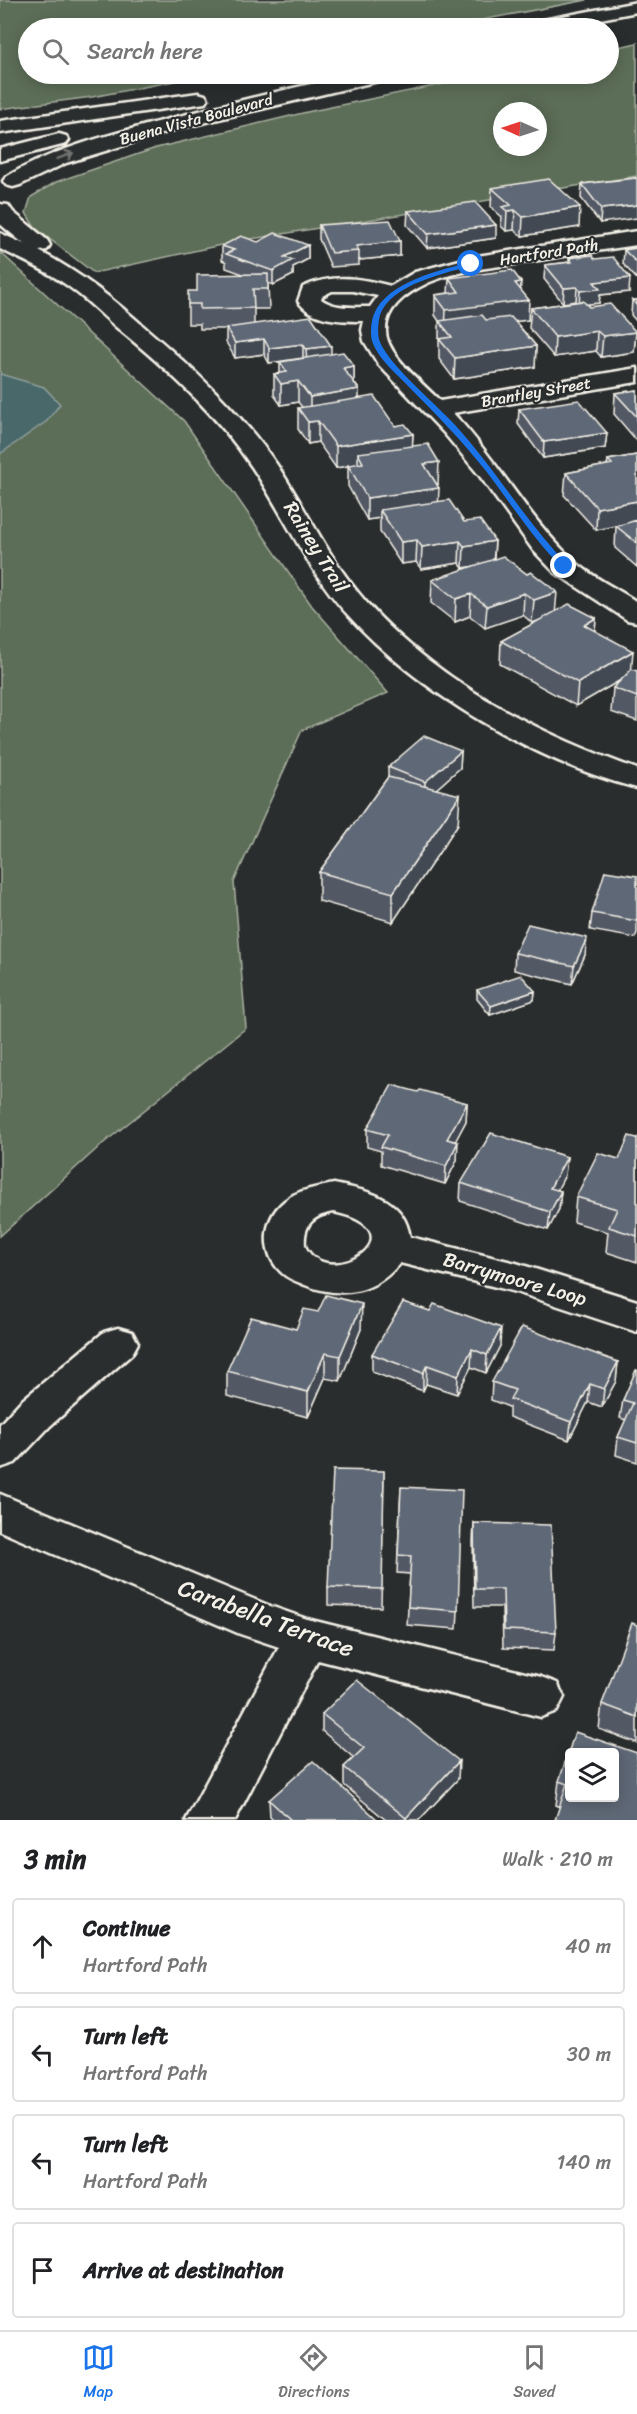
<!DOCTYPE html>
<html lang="en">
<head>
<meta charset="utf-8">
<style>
	body { margin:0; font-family:Sriracha,sans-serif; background:#f6f6f6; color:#202124 }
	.controls { position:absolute; right:18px; bottom:18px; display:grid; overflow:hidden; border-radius:6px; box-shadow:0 3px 15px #0003 }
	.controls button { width:54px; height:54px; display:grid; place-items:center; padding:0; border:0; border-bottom:2px solid #e0e0e0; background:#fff; color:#202124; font:30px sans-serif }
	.compass { position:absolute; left:493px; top:102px; width:54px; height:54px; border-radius:50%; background:#fff; box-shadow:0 3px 15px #0003; rotate:273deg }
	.stop { position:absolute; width:18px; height:18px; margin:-14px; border:4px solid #1a73e8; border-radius:50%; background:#fff }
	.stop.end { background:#1a73e8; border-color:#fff; box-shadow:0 2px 6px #0008 }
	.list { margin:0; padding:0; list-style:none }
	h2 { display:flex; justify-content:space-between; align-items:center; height:78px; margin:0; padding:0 24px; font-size:26px }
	h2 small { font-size:20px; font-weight:400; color:#757577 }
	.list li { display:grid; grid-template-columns:39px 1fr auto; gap:18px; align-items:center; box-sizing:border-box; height:96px; margin:0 12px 12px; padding:0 12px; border:2px solid #e0e0e0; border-radius:6px }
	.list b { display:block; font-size:22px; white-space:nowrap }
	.list p { margin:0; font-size:20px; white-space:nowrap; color:#757577 }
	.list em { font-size:20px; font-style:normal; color:#757577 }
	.icon { flex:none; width:33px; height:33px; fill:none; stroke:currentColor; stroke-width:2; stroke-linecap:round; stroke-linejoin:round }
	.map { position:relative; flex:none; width:637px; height:1820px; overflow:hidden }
	.search { position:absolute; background:#fff; box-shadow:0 3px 15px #0003; left:18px; right:18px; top:18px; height:66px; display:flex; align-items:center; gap:15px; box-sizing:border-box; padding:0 21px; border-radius:33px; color:#757577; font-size:22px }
	.sheet { height:510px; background:#fff }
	nav { display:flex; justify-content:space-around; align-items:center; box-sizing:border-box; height:84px; border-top:2px solid #e0e0e0; background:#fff; font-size:16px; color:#757577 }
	nav a { display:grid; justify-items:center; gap:3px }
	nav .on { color:#1a73e8 }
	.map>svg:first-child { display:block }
	.green { fill:#5d6e58; stroke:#a8b0a0; stroke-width:1.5; fill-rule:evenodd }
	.water { fill:#4a686b; stroke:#8e9f9d; stroke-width:1.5 }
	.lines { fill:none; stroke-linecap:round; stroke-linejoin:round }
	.street-casing { stroke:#f4f1e8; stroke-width:5 }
	.secondary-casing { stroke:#f4f1e8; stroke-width:5 }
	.street { fill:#2a2d2e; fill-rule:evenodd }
	.secondary { fill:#2a2d2e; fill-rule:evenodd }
	.wall { fill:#525965; stroke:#f4f1e8; stroke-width:1.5 }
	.shaded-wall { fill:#424953; stroke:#f4f1e8; stroke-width:1.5 }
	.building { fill:#5f6876; stroke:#f4f1e8; stroke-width:1.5; fill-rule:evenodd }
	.oneway { stroke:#71726f }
	.route { fill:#1a73e8 }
	.labels { text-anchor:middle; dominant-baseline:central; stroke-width:4.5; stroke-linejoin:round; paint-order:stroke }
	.far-street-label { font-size:16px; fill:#f4f1e8; stroke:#2a2d2e }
	.street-label { font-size:20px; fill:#f4f1e8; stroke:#2a2d2e }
	.near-street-label { font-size:24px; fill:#f4f1e8; stroke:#2a2d2e }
</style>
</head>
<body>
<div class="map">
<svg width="637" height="1820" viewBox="0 0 637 1820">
	<rect width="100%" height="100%" fill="#2a2d2e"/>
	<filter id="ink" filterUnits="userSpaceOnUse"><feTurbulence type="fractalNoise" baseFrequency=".0167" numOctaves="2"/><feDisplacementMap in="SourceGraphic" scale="12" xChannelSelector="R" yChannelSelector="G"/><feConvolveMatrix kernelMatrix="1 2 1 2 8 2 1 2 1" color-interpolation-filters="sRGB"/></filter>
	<g filter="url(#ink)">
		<path class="green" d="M0,0h587l-147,28h-412v46h183l-119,23 -92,12z
			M637,43v133l-398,65 -145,32 -59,-45 -9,-15 5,-16 25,-15 100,-34 151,-36 185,-38h116l1,-25zM502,111h36v36h-36z
			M0,252l184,169 128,185 76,87 -86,37 -68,152 12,146 -146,118 -100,90z"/>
		<path class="water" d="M0,374l44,13 16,17 -13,17 -47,33z"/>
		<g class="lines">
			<defs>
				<path id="street" d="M637,231v14c-41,6 -81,12 -122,19 -28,4 -59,7 -85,18 -20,9 -44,24 -44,48 -1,24 38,54 54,71l197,-33v14l-184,31c43,45 74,104 119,146 18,17 44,29 65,43v20l-10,-2 -73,-48 -21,-22 -54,-75 -35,-42 -66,-69 -14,-23 -2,-11 2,-9c-22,0 -53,0 -66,-20l5,-14c30,-14 57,-9 88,-1l24,-14 56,-15zM332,291h21l25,5 -8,11c-17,0 -35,2 -49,-8l1,-3z
					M334,1184c33,7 70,13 76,53l106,26 121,38v31l-121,-40 -116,-29c-26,31 -58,36 -95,22 -9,-4 -17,-6 -24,-13 -22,-22 -18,-58 9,-75 12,-8 30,-10 44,-13zM334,1212c90,19 -6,82 -29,34 -2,-22 9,-31 29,-34z
					M118,1328l14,4 6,11 -6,11 -82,72 -35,37 -15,5v-44l20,-22 84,-70z
					M0,1494l270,112 37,13 234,58 16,6 7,14 -7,14 -16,6 -223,-57 -83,160h-49l93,-173 -39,-13 -240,-103z"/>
				<path id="secondary" d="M637,2v10l-84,16h-35l3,-4 6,-1z
					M359,74h35l-3,4 -214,51 -111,34 -46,22 -7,2 -7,-2 -3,-4 3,-4c43,-26 92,-39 140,-52 71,-19 142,-37 213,-51z
					M198,93l7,2 3,4 -3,4 -205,30v-12z
					M59,134l7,2 3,4 -3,4 -66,17v-12z
					M0,204l8,1 5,7 34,28 3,5 -3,5 -8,1c42,22 75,49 110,80 47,40 93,83 128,134 30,45 53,96 89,137 70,79 172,132 271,167v19c-100,-25 -220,-96 -289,-173 -40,-43 -63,-99 -96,-148 -36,-54 -86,-99 -136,-140 -16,-14 -31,-29 -48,-41 -21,-15 -45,-26 -68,-37v-16l24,11 -24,-20z"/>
			</defs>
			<use href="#street" class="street-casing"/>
			<use href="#secondary" class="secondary-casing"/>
			<use href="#street" class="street"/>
			<use href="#secondary" class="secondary"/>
		</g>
		<path class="wall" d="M636,178l-36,45 -19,-25 1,-14z
			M492,188l87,39 -57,9 -8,-6 -8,1 -5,-5 1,-9 -11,-10z
			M408,211l88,27 -69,10 -20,-23z
			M319,225l81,16v15l-41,4v5l-28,2 -12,-28z
			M258,242l50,3v14l-15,8v8l-20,10 -5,-2 1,26h-15v15l77,30 23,12v17l5,15 36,28 18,8 -1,12 26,38h-2l2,17 26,21 31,19 -1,18 61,53 41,6 -1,13 37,39 5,1v50l-26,-9 2,-24 9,-9 -46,27 -76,-42 1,-23 39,-21 -8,3 -9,-8 -38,13 -15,-12 -15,6 -24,-19 1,-23 40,-13 -9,1 -4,-5 -38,6 -5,-7 -15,2 -21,-32v-14l-13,2 -19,-34v-20l-12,2 -18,-26 -10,2 -10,-15v-21l4,-1 -4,-5 -17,3 -7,-10v-21l6,-1v-11l5,-1 -16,2 -5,-9 -29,4 -9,-16v-13h-26v-5h-12v-20l9,-13 46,-17 -17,-6v-6l-4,-2v-14z
			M637,248v31l-14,-15 1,-14z
			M569,258l26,1 34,33 -29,3 -1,8 -12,1 2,3 47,25 -2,20 -33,5 -5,-6 -42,6 -25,-29 2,-20 45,-6 -13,1 -19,-24 1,-14 24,-3z
			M449,278l72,12 7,30 -13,1 21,25 -1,21 -81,12 -15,-20v-38l-4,-6v-20l13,-2z
			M632,300h5v22l-6,-7z
			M637,390v51l-23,-27 1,-21z
			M519,409l88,24 -2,15 -62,10 -25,-34z
			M637,455v112l-22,-19 1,-22 -20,4 -32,-35 2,-22 41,-8 1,-5z
			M461,751l-1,17 -24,21 22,35 -65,98 -74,-21v-29l69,-95v-10z
			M637,876v57l-2,5 -45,-8 2,-17z
			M515,953l70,2 -13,29 -58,-14z
			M477,990l58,1 -1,9 -44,15 -13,-16z
			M418,1092l49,11 -1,18 -11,20 2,19 -12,24 -64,-19v-14l-14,-4v-18z
			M637,1138v124l-31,-10 2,-20 -34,-10 2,-25 43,-38z
			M567,1157l-2,18 -8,15 4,1 -2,18 -11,21 -88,-29 1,-18z
			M296,1329h65l-21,52 -15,-3 -17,39 -81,-21v-25z
			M500,1346l-14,27 -15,-6 -14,27 -31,-10 -3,7 -51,-19v-18z
			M618,1362l-2,19 -14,26 -14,-5 -19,38 -60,-23v-10l-18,-7 1,-18z
			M637,1370v92l-21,-7 2,-18 8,-17 -6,-2 3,-18z
			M384,1471l-3,136 -53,-2v-18z
			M401,1487l57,124 -1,18 -50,-4 3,-51 -13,-1z
			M474,1523l82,109 -2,18 -51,-2 -1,-41h-28l-1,-66z
			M637,1625v118l-38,-14 3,-25z
			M322,1714l136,65 -39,41h-33l-42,-35v-18l10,-9 -32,-27z
			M637,1753l-77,54 -4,-2 3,-24z
			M269,1800l109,20h-105l-3,-3z"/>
		<path class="shaded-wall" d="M637,205v13l-37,5 1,-14z
			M580,207l-1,20 -57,9 1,-19z
			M515,210l-1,20 -8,1 1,-20z
			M496,225v13l-69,10 1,-14z
			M400,241v15l-41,4v-9l-3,-5z
			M308,245v14l-15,8v8l-20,10v-14l11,-14z
			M630,278l-1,14 -29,3 -1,8 -20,2 1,-14 14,-9z
			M521,282l-1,19 9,-1 -1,20 -83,10 1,-20 69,-27z
			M577,287l-1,14 -13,2 1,-15z
			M597,331l-1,20 -42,6 1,-20z
			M636,332l-2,20 -33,5 2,-21z
			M264,339v15l-29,4v-15z
			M303,344v14l-34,5v-15z
			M331,346v15l-24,3 -1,-15z
			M536,346l-1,21 -81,12 1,-21z
			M354,366v21l-11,-19z
			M298,381v21l-17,3v-21z
			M359,389v21l-49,9v-22z
			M318,421v21l-10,2v-22z
			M607,433l-2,15 -62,10 1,-16z
			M413,434l-1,21 -54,-2v11l-22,4v-22z
			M439,462l-1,22 -15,2 1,-22z
			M439,488l-1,22h-58v8l-13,2v-22z
			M637,501v21l-41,8 1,-22z
			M417,540l-1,22 -15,2v-22z
			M460,541l-1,22 -38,6 1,-22z
			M495,541l-2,22 -30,5 1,-22z
			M557,592l-2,23 -23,8 2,-23z
			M524,593l-1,22 -38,13 2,-22z
			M471,594l-1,22 -15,6 1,-23z
			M596,618l-2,23 -10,-16z
			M633,651l-2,23 -55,32 2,-23z
			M461,751l-1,17 -35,31v-17z
			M460,795l-2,29 -65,98v-29z
			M587,938l-2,17 -13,29 2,-18z
			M535,991l-1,9 -44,15 1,-9z
			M467,1103l-1,18 -19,36v-18z
			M458,1142l-1,18 -12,24 1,-18z
			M567,1157l-2,18 -16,31 1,-18z
			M561,1191l-2,18 -11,21 2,-18z
			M362,1304l-1,25 -21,52v-25z
			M501,1328l-1,18 -14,27 1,-18z
			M472,1349l-1,18 -14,27 1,-18z
			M325,1353v25l-17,39v-25z
			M618,1362l-2,19 -14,26 2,-18z
			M427,1365l-1,19 -3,7v-18z
			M590,1384l-2,18 -19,38 2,-18z
			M459,1761l-1,18 -39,41h-14l1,-2z"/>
		<path class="building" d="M636,178l1,2v25l-36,4 -19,-25z
			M549,179l31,28 -57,10 -8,-7 -8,1 -5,-4 9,-2 -19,-17z
			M475,202l21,23 -68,9 -20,-23z
			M390,220l10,21 -44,5 3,5 -28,2 -12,-28z
			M275,233l33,12 -24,12 9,3 -20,11 -47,-17 8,-4 -12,-4 19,-10 17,6z
			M637,248v15l-13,-13z
			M592,255l3,4 18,-2 17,21 -36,4 6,7 -20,2 -3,-4 -13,1 -19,-23 27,-3 -3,-4z
			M512,270l9,12 -6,1 14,17 -83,10 -11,-15 24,-3 -10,-14z
			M268,274v15h-15l1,19 -54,1v-5h-12v-13h9v-16z
			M632,300h5v6z
			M583,301l6,6 21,-3 26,28 -33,4 -6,-5 -42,6 -24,-29z
			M482,315l4,5 25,-3 25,29 -81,12 -16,-19 13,-2 -13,-16z
			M311,316l20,30 -25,3 -3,-5 -34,4 -5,-9 -29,4 -9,-15z
			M343,352l11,14 -11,2 16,21 -49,8 -12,-16 -17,3 -7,-10 13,-2 -7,-10z
			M637,390v27l-22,-24z
			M374,396l21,30 10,-2 8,10 -77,12 -18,-25 -10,1 -10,-14z
			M579,400l28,33 -63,9 -25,-33z
			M428,444l11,18 -15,2 15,24 -72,10 -19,-33 15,-2 -5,-10z
			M637,455v46l-40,7 -31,-35 46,-9 -4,-4z
			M449,500l15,22 16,-2 15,21 -31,5 -4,-5 -38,6 -5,-7 -16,2 -21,-32z
			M637,520v23l-21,-17z
			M503,556l24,18 4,-2 26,20 -23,8 -10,-7 -37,13 -16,-12 -15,5 -24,-19z
			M569,604l27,14 -12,7 49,26 -55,32 -77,-42z
			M632,669l5,2v26l-24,-9z
			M424,736l37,15 -36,31 -37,-15z
			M388,777l72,18 -67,98 -74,-21z
			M605,871l32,5v45l-45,-8z
			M528,924l59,14 -13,28 -59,-13z
			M521,975l14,16 -44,15 -14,-16z
			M392,1085l26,7 2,-2 47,13 -20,36 11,3 -12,24 -65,-19 7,-12 -21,-6z
			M491,1133l76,24 -17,31 11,3 -11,21 -89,-29z
			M629,1136l8,2v98l-28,-9 8,-18 -41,-12 22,-44 21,6z
			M326,1295l36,9 -22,52 -15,-3 -17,39 -81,-21 24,-54 45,12 8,-20 14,3z
			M403,1302l27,9 4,-7 67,24 -14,27 -15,-6 -14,27 -31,-11 -4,8 -51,-19z
			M522,1327l96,35 -14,27 -14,-5 -19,38 -61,-23 5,-9 -23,-8z
			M636,1370h1v73l-19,-6 15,-34 -10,-3z
			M333,1470l51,1 -2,118 -54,-2z
			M401,1487l61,3 -4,121 -50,-4 3,-51 -13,-1z
			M474,1523l77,2 5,107 -52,-2 -1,-41h-28z
			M632,1623l5,2v92l-35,-13z
			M357,1680l102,81 -53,57 -62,-51 20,-19 -42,-34z
			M575,1732l62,21v67h-82l12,-36 -8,-3zM570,1752h45v45h-45z
			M313,1761l65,59h-87l-22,-20z"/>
		<defs><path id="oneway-shaft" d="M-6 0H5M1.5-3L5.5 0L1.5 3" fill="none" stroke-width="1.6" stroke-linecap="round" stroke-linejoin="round" transform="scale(1.5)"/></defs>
		<use class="oneway" href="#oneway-shaft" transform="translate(65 156) rotate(-20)"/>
	</g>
	<path class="route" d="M471,262l3,3c-28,8 -83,19 -94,50 -2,8 -3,20 0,27 9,23 57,63 76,84 40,44 70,96 111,138v4h-5c-29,-30 -51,-64 -76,-97 -24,-30 -50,-57 -77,-84 -12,-13 -31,-28 -37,-46 -2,-7 -1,-20 2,-27 14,-33 67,-44 97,-52z"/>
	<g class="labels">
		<g class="far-street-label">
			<text transform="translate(196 119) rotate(-15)">Buena Vista Boulevard</text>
			<text transform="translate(549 252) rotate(-9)">Hartford Path</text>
			<text transform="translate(536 392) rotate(-10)">Brantley Street</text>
		</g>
		<g class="street-label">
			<text transform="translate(316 547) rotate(58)">Rainey Trail</text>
			<text transform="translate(515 1279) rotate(16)">Barrymoore Loop</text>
		</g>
		<g class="near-street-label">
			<text transform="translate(266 1618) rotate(20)">Carabella Terrace</text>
		</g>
	</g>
</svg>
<div class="controls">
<button><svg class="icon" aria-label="layers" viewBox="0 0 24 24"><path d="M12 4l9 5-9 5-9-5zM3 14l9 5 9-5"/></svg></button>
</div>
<svg class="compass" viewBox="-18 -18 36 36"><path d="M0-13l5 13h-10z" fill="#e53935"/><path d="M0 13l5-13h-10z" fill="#757577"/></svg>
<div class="stop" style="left:471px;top:264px"></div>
<div class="stop end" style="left:564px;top:566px"></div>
<div class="search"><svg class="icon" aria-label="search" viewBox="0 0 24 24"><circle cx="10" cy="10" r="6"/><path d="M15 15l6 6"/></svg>Search here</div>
</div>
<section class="sheet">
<h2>3 min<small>Walk · 210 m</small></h2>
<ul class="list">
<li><svg class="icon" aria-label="ahead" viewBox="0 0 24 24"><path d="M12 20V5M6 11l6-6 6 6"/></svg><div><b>Continue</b><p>Hartford Path</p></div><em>40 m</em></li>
<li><svg class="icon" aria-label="left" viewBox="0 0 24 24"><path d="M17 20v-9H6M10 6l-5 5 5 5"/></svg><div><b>Turn left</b><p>Hartford Path</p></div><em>30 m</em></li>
<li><svg class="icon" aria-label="left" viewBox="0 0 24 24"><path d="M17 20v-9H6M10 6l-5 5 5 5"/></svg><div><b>Turn left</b><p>Hartford Path</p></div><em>140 m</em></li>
<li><svg class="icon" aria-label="arrive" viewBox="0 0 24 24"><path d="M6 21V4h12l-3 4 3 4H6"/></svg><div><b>Arrive at destination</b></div></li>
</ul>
</section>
<nav>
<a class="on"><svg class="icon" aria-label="map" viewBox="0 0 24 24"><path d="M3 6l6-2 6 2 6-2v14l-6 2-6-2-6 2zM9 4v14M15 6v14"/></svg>Map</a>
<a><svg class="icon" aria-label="directions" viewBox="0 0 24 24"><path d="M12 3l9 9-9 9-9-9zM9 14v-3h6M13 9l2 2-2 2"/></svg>Directions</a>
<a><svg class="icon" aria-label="saved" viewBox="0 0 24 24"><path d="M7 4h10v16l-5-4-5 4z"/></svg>Saved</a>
</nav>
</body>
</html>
